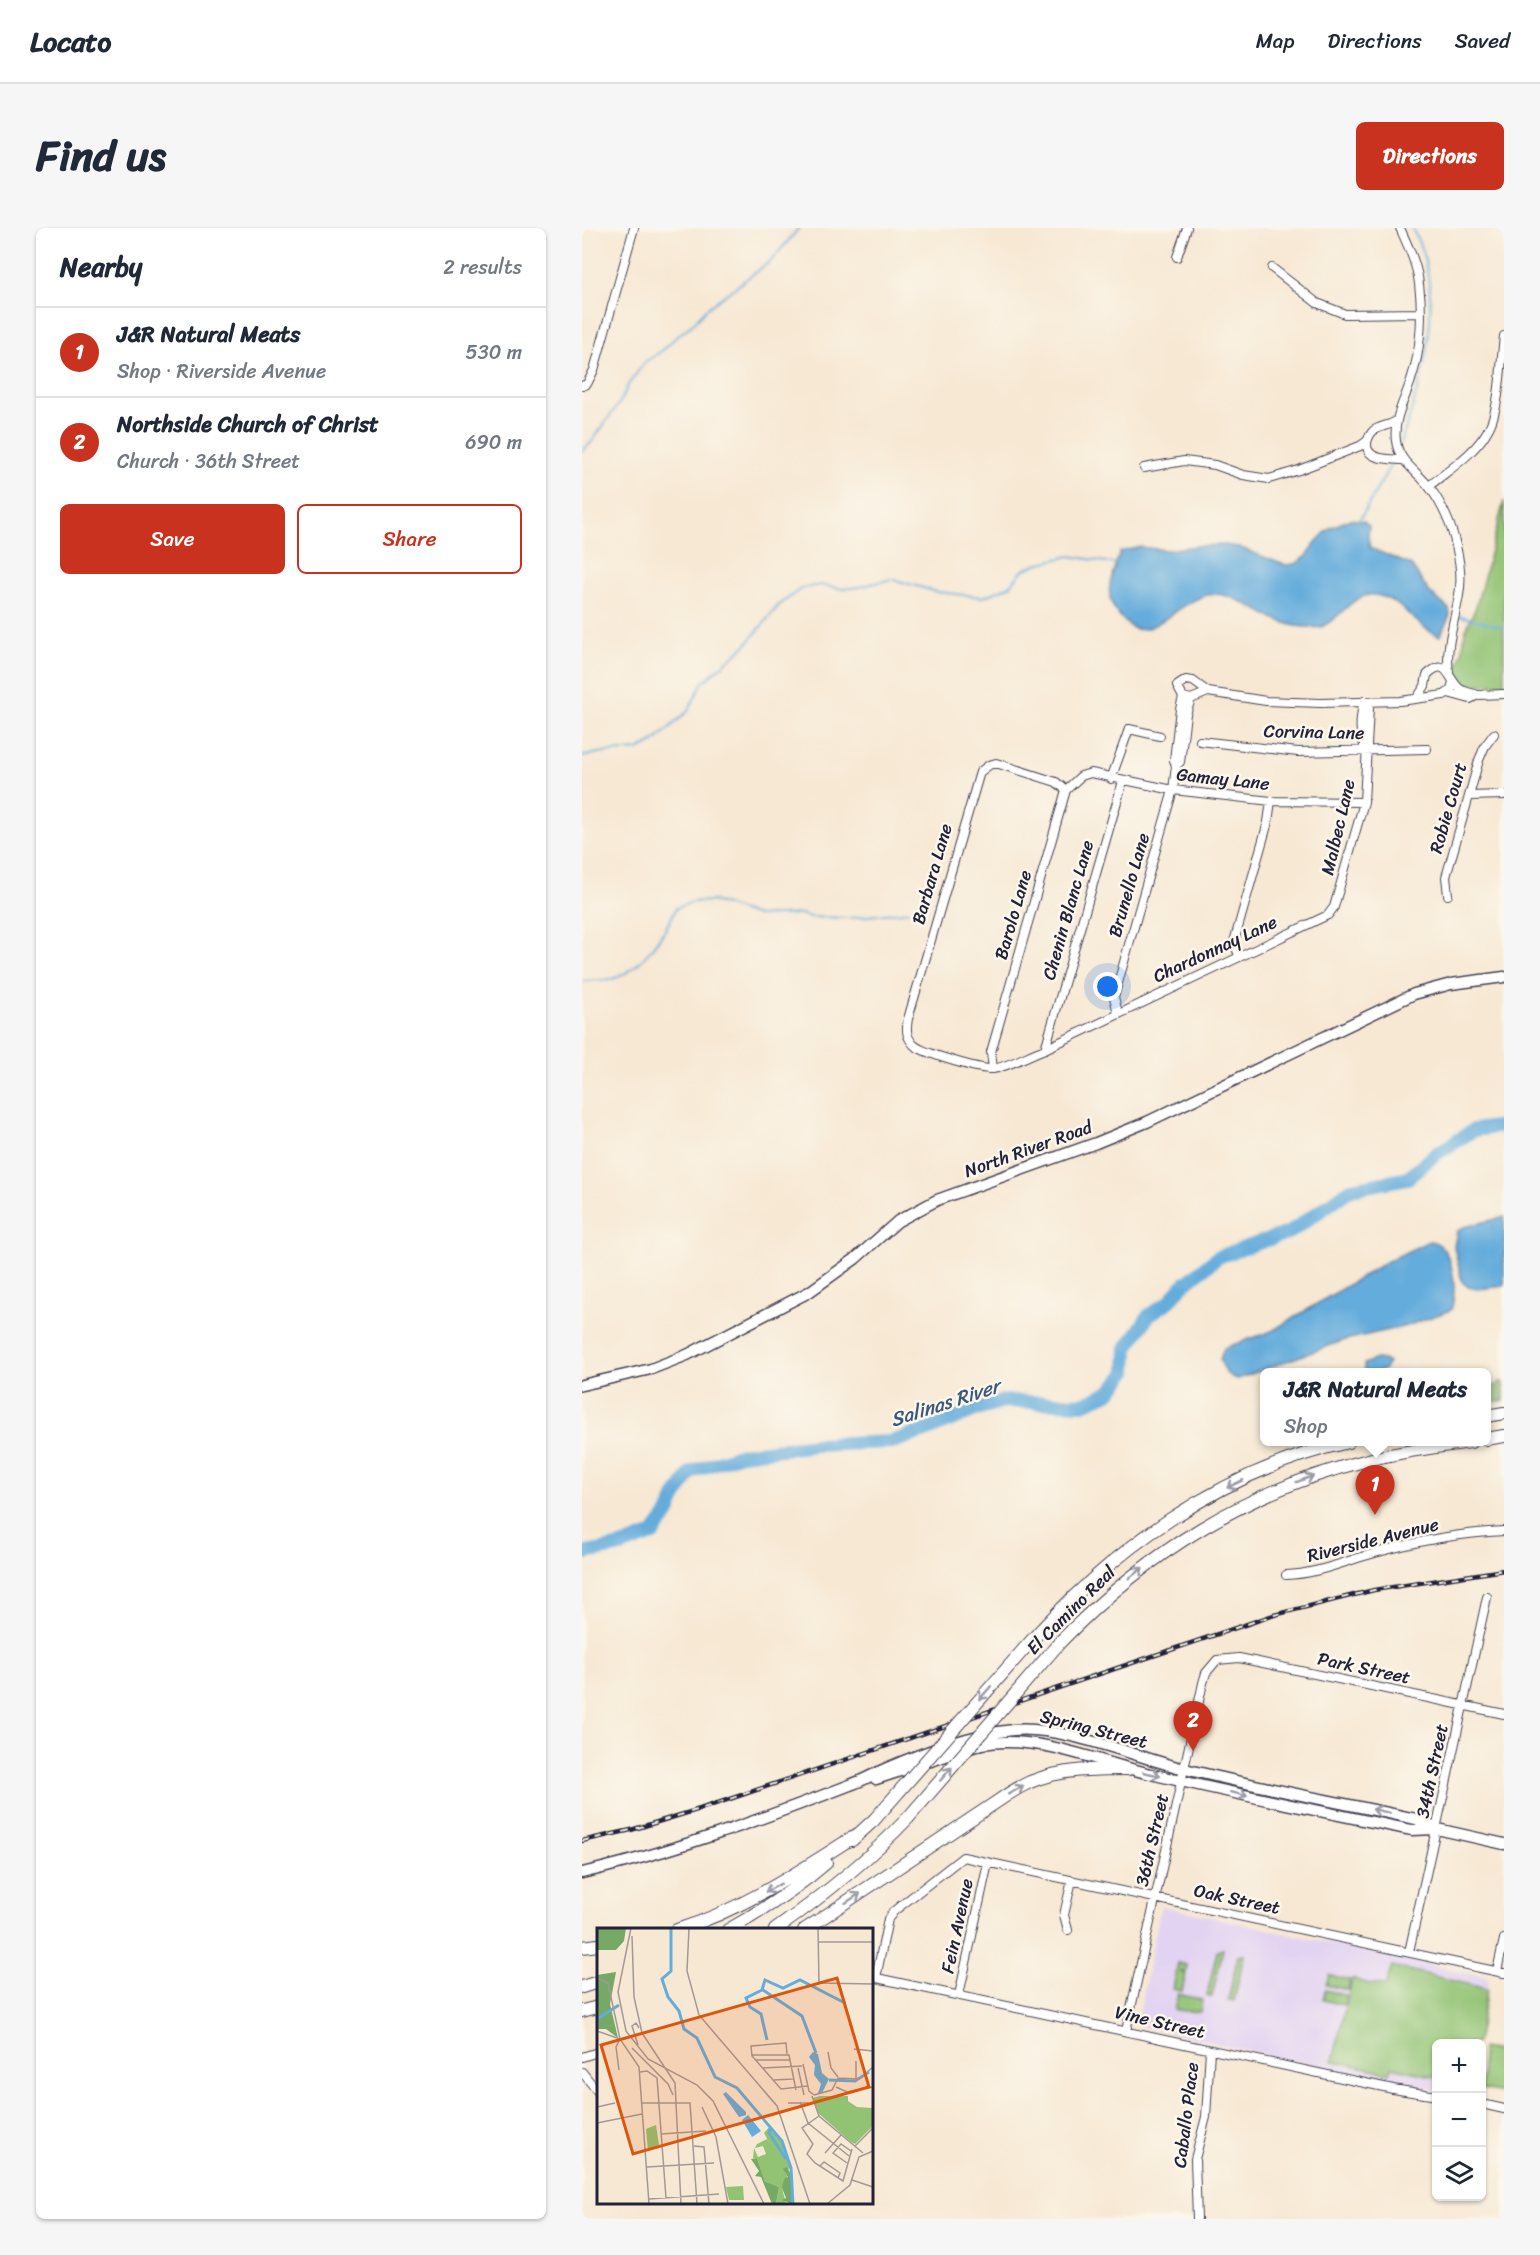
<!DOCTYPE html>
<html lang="en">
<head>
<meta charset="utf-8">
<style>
	body { margin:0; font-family:Sriracha,sans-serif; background:#f6f6f7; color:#1f2937 }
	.controls { position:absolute; right:18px; bottom:18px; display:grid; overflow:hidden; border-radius:9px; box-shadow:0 2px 4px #0004 }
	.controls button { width:54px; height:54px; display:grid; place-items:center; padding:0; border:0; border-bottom:2px solid #e0e1e3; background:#fff; color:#1f2937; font:30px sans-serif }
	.you { position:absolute; left:526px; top:759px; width:21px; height:21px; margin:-15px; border:4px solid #fff; border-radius:50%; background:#1a73e8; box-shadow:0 0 0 9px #1a73e833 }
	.badge { display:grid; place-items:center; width:39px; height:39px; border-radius:50%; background:#c8321e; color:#fff; font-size:20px; font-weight:700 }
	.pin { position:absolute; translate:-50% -50px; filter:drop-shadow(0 2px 3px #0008) }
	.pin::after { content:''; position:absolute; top:32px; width:21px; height:18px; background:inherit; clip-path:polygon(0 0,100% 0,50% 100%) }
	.popup { position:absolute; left:678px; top:1140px; width:231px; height:78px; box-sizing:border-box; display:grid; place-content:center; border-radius:9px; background:#fff; filter:drop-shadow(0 2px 4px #0005); font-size:20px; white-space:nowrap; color:#747a83 }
	.popup b { font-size:22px; color:#1f2937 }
	.popup::after { content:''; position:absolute; left:50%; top:100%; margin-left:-12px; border:12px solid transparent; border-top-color:#fff }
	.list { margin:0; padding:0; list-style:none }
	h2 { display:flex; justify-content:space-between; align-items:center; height:78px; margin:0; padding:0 24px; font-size:26px }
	h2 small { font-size:20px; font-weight:400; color:#747a83 }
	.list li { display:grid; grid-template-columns:39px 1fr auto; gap:18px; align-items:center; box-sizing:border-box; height:90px; padding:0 24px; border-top:2px solid #e0e1e3 }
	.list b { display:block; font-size:22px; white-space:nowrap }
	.list p { margin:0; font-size:20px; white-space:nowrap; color:#747a83 }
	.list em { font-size:20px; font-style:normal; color:#747a83 }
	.actions { display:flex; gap:12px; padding:18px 24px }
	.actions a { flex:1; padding:14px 0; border:2px solid #c8321e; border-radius:9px; text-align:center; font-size:21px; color:#c8321e }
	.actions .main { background:#c8321e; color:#fff }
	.icon { flex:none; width:33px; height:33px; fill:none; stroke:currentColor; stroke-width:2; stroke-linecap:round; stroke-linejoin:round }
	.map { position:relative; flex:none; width:922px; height:1991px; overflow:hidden; border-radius:9px }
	header { display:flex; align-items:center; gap:36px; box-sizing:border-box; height:84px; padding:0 30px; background:#fff; border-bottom:2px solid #e0e1e3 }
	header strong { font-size:28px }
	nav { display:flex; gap:33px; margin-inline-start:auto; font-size:21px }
	.intro { display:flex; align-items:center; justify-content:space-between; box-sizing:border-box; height:144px; padding:0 36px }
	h1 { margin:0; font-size:42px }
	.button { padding:15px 27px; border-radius:9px; background:#c8321e; color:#fff; font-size:21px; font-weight:700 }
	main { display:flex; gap:36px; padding:0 36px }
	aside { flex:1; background:#fff; border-radius:9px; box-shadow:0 2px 4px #0004 }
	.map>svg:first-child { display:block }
	.built { fill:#e3d3f2 }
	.green { fill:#92c373; stroke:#5a7257; stroke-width:1.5 }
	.forest { fill:#75a965; stroke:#4c6650; stroke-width:1.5 }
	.water { fill:#64acdb; stroke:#43678b; stroke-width:1.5 }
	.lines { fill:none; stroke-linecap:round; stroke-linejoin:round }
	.stream { stroke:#64acdb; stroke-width:2 }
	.river { stroke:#64acdb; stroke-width:14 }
	.minor-casing { stroke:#424052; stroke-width:10 }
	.major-casing { stroke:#424052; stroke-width:13 }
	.highway-casing { stroke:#424052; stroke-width:14 }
	.minor { stroke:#fff; stroke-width:8 }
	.major { stroke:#fff; stroke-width:10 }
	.highway { stroke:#fff; stroke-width:12 }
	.rail-casing { stroke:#22223b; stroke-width:4.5 }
	.rail { stroke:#fbf7ec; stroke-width:2; stroke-dasharray:7; stroke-linecap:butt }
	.highway-bridge-casing { stroke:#424052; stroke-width:14; stroke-linecap:butt }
	.highway-bridge { stroke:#fff; stroke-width:12 }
	.oneway { stroke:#9c9ca7 }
	.labels { text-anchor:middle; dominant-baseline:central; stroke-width:5; stroke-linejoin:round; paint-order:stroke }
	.street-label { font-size:18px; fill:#22223b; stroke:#fbf7ec }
	.water-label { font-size:20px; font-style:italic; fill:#3c597b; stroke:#fbf7ec }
	.inset-river { fill:none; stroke:#64acdb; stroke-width:3 }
	.inset-road { fill:none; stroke:#a29996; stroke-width:1.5 }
	.view { fill:#de560e; fill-opacity:0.15; stroke:#de560e; stroke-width:3 }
	.inset-edge { fill:none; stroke:#22223b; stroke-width:3 }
</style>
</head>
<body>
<header>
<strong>Locato</strong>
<nav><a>Map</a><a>Directions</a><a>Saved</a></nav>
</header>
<div class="intro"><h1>Find us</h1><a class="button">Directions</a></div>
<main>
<aside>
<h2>Nearby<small>2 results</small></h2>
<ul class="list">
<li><span class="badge">1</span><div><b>J&amp;R Natural Meats</b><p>Shop · Riverside Avenue</p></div><em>530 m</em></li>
<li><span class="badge">2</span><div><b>Northside Church of Christ</b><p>Church · 36th Street</p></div><em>690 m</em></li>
</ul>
<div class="actions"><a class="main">Save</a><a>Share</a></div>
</aside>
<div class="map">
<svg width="922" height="1991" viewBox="0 0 922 1991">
	<rect width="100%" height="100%" fill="#fbf7ec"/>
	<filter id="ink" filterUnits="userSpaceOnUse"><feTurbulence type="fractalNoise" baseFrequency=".0167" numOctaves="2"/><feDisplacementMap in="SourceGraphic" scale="12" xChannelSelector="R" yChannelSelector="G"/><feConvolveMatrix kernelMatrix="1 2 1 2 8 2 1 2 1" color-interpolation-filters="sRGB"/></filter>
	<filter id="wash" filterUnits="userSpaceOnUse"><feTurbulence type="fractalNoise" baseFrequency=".008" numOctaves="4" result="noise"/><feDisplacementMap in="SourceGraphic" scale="24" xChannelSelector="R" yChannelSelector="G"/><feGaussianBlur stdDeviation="1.35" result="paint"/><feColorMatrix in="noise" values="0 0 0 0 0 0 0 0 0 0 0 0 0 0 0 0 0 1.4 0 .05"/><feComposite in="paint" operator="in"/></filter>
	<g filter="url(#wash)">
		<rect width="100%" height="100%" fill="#f7e8d3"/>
		<path class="built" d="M579,1678l328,72 -12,65 -40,1 -1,46 -78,-14 -221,-51z"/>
		<path class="green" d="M922,273v183l-39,1 -9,-15 7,-21 2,-18 11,-24z
			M641,1721l-11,48 -5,-2 10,-44z
			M662,1727l-10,46 -6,-1 10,-44z
			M596,1735l9,2 -1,7h-6l6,2 -4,17 -9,-2z
			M810,1738l95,23 -10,54 -40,1 -1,33 -44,-10 -2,6 -57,-12 19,-82 18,5 16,1z
			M747,1747l21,5 -2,10 -22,-5z
			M743,1762l21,5 -2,10 -21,-5z
			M596,1766l24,6 -2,12 -26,-2z
			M900,1820l22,4v41l-22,-4z"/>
		<path class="forest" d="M919,1153l3,2v18l-18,1v-18l1,-1 8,3z"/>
		<path class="water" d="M768,291l14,2 5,5 -1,10 2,12 41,17 18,27 20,17 1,6 -10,21c-23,-7 -39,-38 -65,-41 -22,-3 -35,25 -54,32 -3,1 -10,0 -13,0 -34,0 -54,-25 -85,-32 -34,-8 -66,44 -90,33 -7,-3 -11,-10 -16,-15 -15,-19 -4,-41 3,-61l19,-5 28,3 29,-4 29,-1 13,2 47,18 10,-1 12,-8 9,-14 14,-14z
			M922,989v69l-26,3 -10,-2 -6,-6 -8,-34 3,-16 7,-4z
			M847,1013c25,1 29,51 22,69l-44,16 -62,14 -107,39c-12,-2 -14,-10 -18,-20l4,-11 48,-17 114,-69z
			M794,1131l8,1 4,3 -3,6 -10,3h-11v-8z"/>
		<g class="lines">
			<path class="stream" d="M818,217c23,-69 49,-148 12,-217
				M0,223l9,-8 31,-44 6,-14 17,-23 18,-12 13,-13 17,-13 13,-15 66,-49 27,-32
				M777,293l34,-60
				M875,387l47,13
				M0,529l16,-4 40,-3 17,-9 34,-31 13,-27 44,-38 32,-39 24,-18 18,-3 23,4 16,-2 33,-8 45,13 46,5 27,-11 13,-16 14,-6 33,-8 48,8
				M0,753c10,-1 24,0 33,-3 26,-8 51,-46 61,-70l17,-6 20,-1 44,15 45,-2 7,3 43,1 57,-7"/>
			<path class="river" d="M0,1326l39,-8 32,-12 15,-20 8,-18 15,-24 50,-18 74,-9 77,-3 33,-11 55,-23 24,-7 79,3 27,-12 16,-20 1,-24 22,-33 21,-14 11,-14 37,-30 72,-25 61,-43 57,-11 28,-24 38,-24 30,-4"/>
		</g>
	</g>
	<g filter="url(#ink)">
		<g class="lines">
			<defs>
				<path id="minor" d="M818,0c8,18 17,36 19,56 4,30 2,67 -8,96 -6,20 -18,38 -15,61 3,22 22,30 34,47 12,16 22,38 26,58 4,16 6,33 3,49 -4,25 -14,52 -10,77
					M595,29l10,-29
					M690,40l45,35 28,11 74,-1
					M0,158l5,-2 7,-14 40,-142
					M814,193c-7,5 -17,5 -23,10 -3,3 -6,9 -6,13 -1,17 25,15 36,16
					M562,240l40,-7 31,4 28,10 26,4 30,-9 61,-24 7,-5
					M847,258c21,-17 47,-33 60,-58 11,-21 12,-67 15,-92
					M626,464l-15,-11 -7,-1 -9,6 6,11 8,2 17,-7 58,9 54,2 80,-2 44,-6 7,-5 2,-9
					M866,465l22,6 8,-4 26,-1
					M835,470l8,-12 2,-11c20,-20 21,5 33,14 5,3 12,4 18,6
					M782,473c-4,16 -6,36 3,49
					M618,513l98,11 129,-3
					M594,538l4,-4 6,-48 5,-15
					M529,551l18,-50 31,7
					M484,562l-10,-8 -60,-19 -7,2 -9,7 -72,247c-2,10 -2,18 6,26 9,8 66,25 79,24 17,-3 35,-14 52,-20l283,-134 6,-8 30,-105 5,-94 -5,-7
					M887,568l35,-1
					M866,667l-2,-18 23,-81 10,-36 6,-14 9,-12
					M657,728l-5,-14 34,-120 3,-21
					M536,785l-4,-16 59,-207 3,-24 -2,-6 6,-51 3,-12
					M463,821l78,-268
					M411,841l-2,-17 75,-262 15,-14 10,-3 82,17 98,11 93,1
					M704,1347c31,-1 59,-14 89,-22 42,-12 86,-20 129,-22
					M486,1702l-4,-15 8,-35
					M827,1724l78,-355
					M915,1743l7,-32
					M290,1749l521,112 44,7
					M294,1750l12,-59 6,-8 69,-54 541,116
					M377,1767l29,-132
					M544,1803l77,-348 3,-10 11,-13 22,-2 265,56
					M0,1829l16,-5
					M0,1844l16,20
					M900,1876l22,5
					M615,1991l-2,-60 11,-42 4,-67"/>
				<path id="major" d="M0,1157l69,-16 36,-14 122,-63 46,-33 43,-38 39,-21 159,-57 51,-21 267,-128 37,-10 53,-7
					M294,1551l106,-35c56,-10 115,18 169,30 87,21 174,38 261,56l23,-1
					M0,1645c91,-21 180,-54 268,-88 12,-4 24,-11 37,-17 38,-16 84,-34 126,-38 49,-5 122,27 172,39 76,19 154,33 231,50l21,10 67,15"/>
				<path id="highway" d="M904,1188l18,-3
					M904,1211l18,-3
					M479,1413c87,-89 186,-151 307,-181 34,-9 69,-13 103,-18
					M442,1421c86,-99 195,-177 324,-207
					M270,1612l22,-20
					M95,1702c67,-21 123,-59 181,-96
					M146,1702c34,-19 68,-41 98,-67
					M193,1702c48,-34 92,-69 133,-112
					M222,1702l194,-129c10,-7 21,-14 32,-19 31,-13 65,-13 98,-13
					M0,1719l16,-2
					M0,1759l16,-5
					M0,1783l16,-4"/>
			</defs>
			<use href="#minor" class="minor-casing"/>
			<use href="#major" class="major-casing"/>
			<use href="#highway" class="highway-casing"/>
			<use href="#minor" class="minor"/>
			<use href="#major" class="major"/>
			<use href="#highway" class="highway"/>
			<defs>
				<path id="rail" d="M0,1613l49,-11 69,-21 574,-194 100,-25 130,-20"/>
			</defs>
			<use href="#rail" class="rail-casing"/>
			<use href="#rail" class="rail"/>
			<defs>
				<path id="highway-bridge" d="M326,1590l153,-177
					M292,1592l150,-171"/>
			</defs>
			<use href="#highway-bridge" class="highway-bridge-casing"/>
			<use href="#highway-bridge" class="highway-bridge"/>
		</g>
		<defs><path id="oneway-shaft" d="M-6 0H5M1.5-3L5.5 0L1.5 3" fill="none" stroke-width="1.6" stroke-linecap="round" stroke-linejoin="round" transform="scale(1.5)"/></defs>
		<g class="oneway">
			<use href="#oneway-shaft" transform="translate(723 1251) rotate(-20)"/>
			<use href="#oneway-shaft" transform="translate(653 1256) rotate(155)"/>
			<use href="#oneway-shaft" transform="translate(554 1345) rotate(-37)"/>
			<use href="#oneway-shaft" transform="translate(403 1465) rotate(131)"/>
			<use href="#oneway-shaft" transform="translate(364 1546) rotate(-49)"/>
			<use href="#oneway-shaft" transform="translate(570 1546) rotate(13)"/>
			<use href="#oneway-shaft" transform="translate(434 1562) rotate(-29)"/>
			<use href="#oneway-shaft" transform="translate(657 1566) rotate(12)"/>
			<use href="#oneway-shaft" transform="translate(799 1583) rotate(-168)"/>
			<use href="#oneway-shaft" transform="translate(191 1660) rotate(151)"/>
			<use href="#oneway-shaft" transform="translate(271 1670) rotate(-33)"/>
		</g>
	</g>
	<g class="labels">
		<g class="street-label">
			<text transform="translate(732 504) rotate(1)">Corvina Lane</text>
			<text transform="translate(641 551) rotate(6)">Gamay Lane</text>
			<text transform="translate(866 580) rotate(-74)">Robie Court</text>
			<text transform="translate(756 599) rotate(-77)">Malbec Lane</text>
			<text transform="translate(350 646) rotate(-74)">Barbara Lane</text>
			<text transform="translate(547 657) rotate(-74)">Brunello Lane</text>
			<text transform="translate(486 682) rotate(-74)">Chenin Blanc Lane</text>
			<text transform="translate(431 687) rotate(-74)">Barolo Lane</text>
			<text transform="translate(633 721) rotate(-25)">Chardonnay Lane</text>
			<text transform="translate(446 921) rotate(-20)">North River Road</text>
			<text transform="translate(791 1312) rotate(-14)">Riverside Avenue</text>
			<text transform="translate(489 1382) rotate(-45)">El Camino Real</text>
			<text transform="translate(782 1440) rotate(12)">Park Street</text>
			<text transform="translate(512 1501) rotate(14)">Spring Street</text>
			<text transform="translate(850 1543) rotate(-78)">34th Street</text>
			<text transform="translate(570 1612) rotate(-77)">36th Street</text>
			<text transform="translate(655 1671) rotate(12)">Oak Street</text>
			<text transform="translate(375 1698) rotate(-78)">Fein Avenue</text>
			<text transform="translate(578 1794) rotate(13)">Vine Street</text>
			<text transform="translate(604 1887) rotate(-83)">Caballo Place</text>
		</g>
		<g class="water-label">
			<text transform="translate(363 1175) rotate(-18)">Salinas River</text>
		</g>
	</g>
	<g transform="translate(15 1700)">
		<rect width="276" height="276" fill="#f7e8d3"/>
		<path d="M223,168h28v5l9,6 15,1 1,18 -18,18 -4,-2 -33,-29 -5,-15zM59,197l3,20 -11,6 -2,-22zM173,198l11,15 9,27 -5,4 3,6 -6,10 4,16h-10l3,-17 -14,-4 -8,-25h-4l1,-10 4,9 8,-3 -3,-8 -8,2 2,-4 10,-5 4,7 -7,-13zM146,258l1,14h-15l-3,-13z" fill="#92c373"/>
		<path d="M0,0h29l-2,13 -8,9h-19zM19,44l-6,32 8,34 -12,-9h-9v-54zM160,230l8,24 14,5 -3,17h-4l-11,-27 -6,-1 4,-5 -8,-12zM190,239l4,8 1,29 -10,-4 4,-2 -4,-10 2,-9 4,-2 -5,-8z" fill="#75a965"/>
		<path d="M216,124l5,2 4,19 7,6 -7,14h-4l3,-9 -7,-9 1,-10 -6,-8zM129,164l20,20v3l-7,2 -16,-23zM151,187l13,16 -9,6 -10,-17z" fill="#64acdb"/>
		<path class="inset-river" d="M74,0v43l-9,8 6,18 11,14 5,18 13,9 18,39 22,11 45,53 9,27 2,36M166,62l39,26 14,37M0,91l22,-14M170,112l-6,-26 -11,-7 -4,-9 16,-8 3,-10 18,8 17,-8 45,23M232,152l26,1 14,-9M174,199l-2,6 17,26"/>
		<path class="inset-road" d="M34,0l-13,64 8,39 22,28 49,26 16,16 51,103M92,0l-2,43 12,44 78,91 33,98M221,0l1,55 54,1M35,8l2,61 8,36M221,14h55M0,50l11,5 12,56 19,28 10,137M0,103l23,8 -4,8 3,23M45,105l33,50 6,121M41,117l-6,-19 4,-3 3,5M35,120l36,36 5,11M257,121l19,2M231,124l3,16 7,9M190,126l-1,-11 -35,3 1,10 29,33 27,-3M155,127h37l7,35M159,132h34M206,136l6,27 5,4M166,140l39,-2M201,140l6,27M43,144l7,-1 10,7 9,120M177,152l19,-1M259,152v-19M239,159l11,5 26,-5M217,167l18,-5 6,-12 21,1 14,-12M215,168l7,20 44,37M203,174l8,21 41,33M45,175h48l7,101M191,175h20M0,179l18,-4M105,179l14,30 12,67M222,188l-17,12 11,16 -6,10 8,9 28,18 9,-32M0,195l45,-9M64,206l45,-3M97,218l10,1 5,57M258,218l18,-18M228,225l16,-18M250,235l-14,-10 8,-9 10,7M223,238l4,-4 16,11 -2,5M50,239l67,-4M255,252l21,7M52,271l70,-5M230,276l23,-19 9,-28 14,-6"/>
		<path class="view" d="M240,50l32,109 -236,67 -32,-109z"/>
		<rect width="276" height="276" class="inset-edge"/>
	</g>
</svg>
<div class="controls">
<button>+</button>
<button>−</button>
<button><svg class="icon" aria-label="layers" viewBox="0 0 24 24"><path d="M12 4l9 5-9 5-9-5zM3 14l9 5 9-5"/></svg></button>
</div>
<div class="you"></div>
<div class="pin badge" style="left:793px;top:1287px">1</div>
<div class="popup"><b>J&amp;R Natural Meats</b>Shop</div>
<div class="pin badge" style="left:611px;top:1523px">2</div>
</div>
</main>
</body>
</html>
